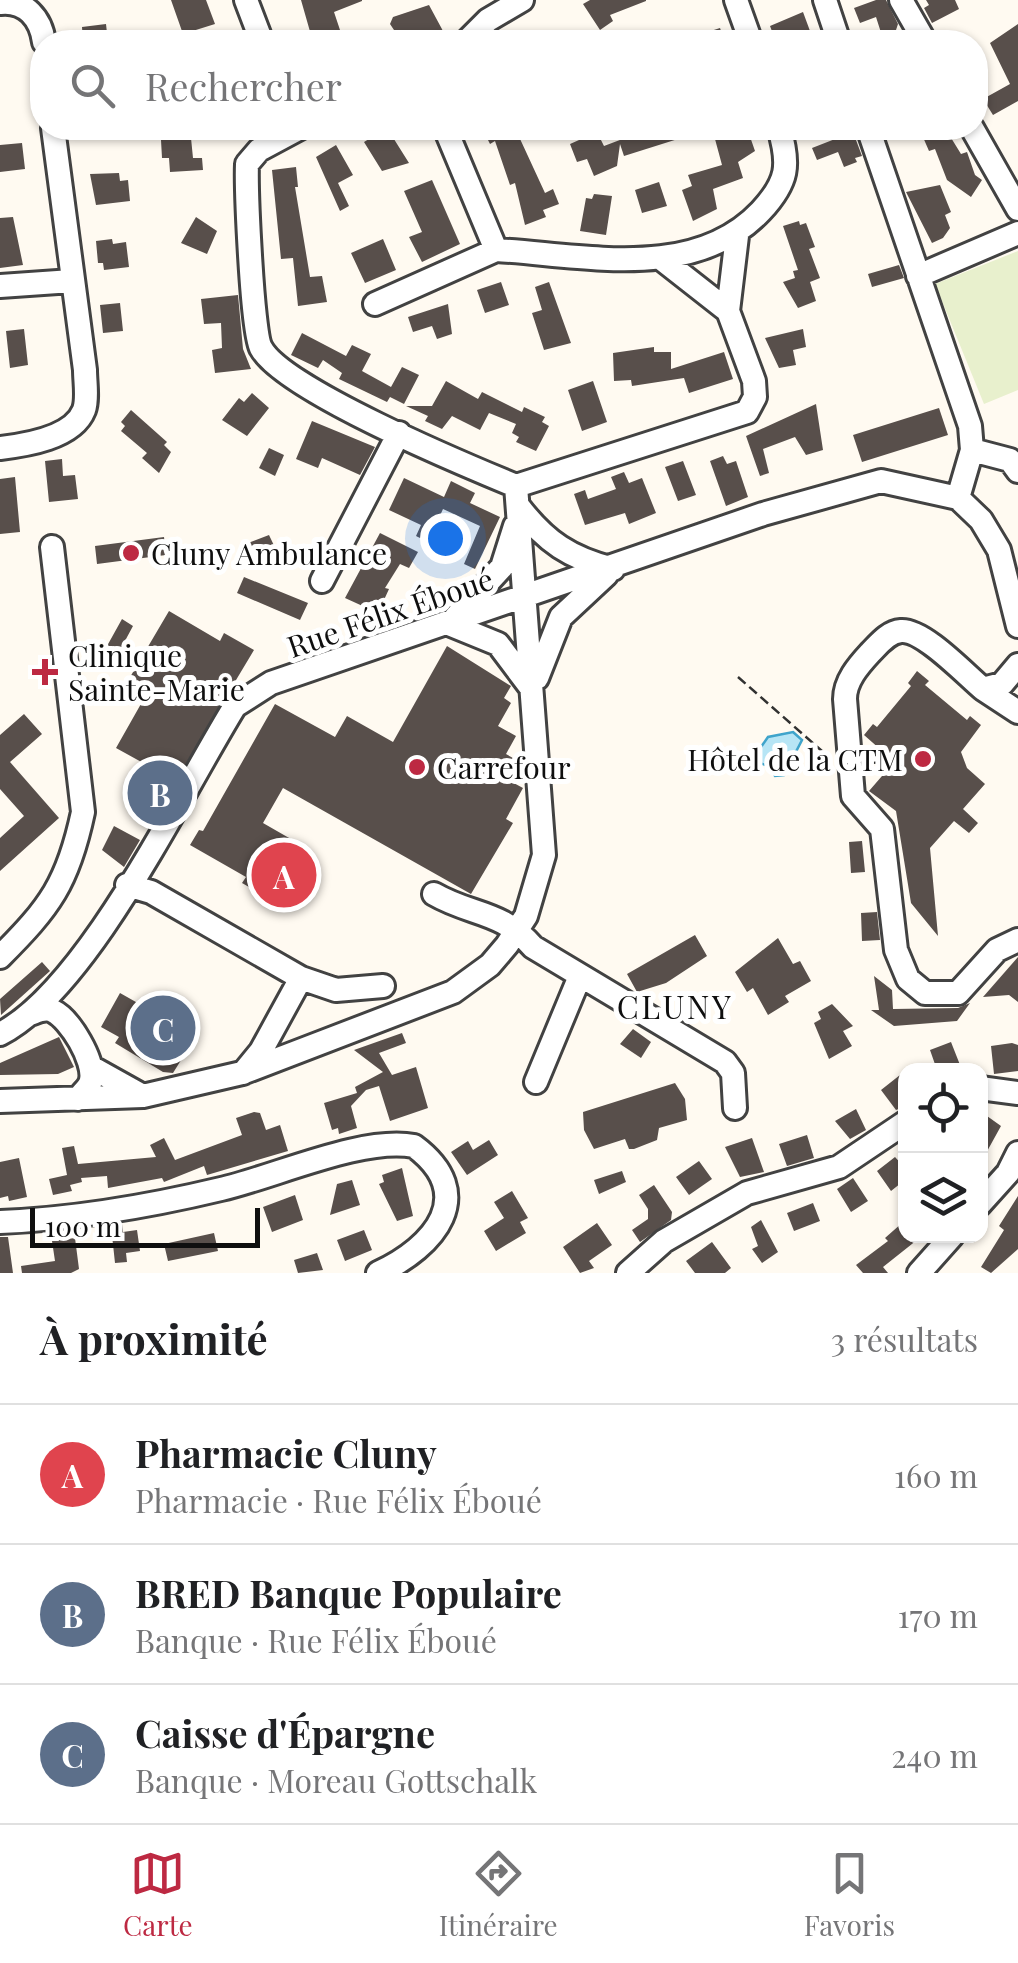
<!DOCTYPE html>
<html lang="fr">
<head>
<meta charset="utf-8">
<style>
	body { margin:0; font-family:"Playfair Display",serif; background:#f2f2f2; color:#202124 }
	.controls { position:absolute; right:30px; bottom:30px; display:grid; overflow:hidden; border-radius:20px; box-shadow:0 2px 8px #0004 }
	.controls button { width:90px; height:90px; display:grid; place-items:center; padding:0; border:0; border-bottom:2px solid #e0e0e0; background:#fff; color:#202124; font:50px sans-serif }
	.scale { position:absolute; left:30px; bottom:25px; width:230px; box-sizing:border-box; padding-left:10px; border:5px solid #0f0f0f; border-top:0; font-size:28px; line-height:35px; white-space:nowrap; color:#0f0f0f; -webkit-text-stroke:8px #fff; paint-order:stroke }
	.you { position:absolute; left:445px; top:538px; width:35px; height:35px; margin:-25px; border:8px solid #fff; border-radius:50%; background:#1a73e8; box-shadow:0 0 0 15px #1a73e833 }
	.badge { display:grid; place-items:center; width:65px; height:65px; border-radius:50%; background:#bd2942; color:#fff; font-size:32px; font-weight:700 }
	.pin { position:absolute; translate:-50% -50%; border:5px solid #fff; box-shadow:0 2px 10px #0006 }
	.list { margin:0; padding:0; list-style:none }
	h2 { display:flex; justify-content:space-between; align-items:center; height:130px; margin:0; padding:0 40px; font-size:42px }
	h2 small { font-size:32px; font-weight:400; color:#757577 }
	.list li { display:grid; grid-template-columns:65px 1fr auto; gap:30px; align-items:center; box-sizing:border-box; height:140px; padding:0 40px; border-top:2px solid #e0e0e0 }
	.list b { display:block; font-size:38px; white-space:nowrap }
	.list p { margin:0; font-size:32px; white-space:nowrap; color:#757577 }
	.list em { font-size:32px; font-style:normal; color:#757577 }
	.icon { flex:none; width:55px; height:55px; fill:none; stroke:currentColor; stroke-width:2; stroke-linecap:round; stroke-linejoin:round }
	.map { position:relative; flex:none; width:1018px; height:1273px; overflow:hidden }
	.search { position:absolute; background:#fff; box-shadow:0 2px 8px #0004; left:30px; right:30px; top:30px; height:110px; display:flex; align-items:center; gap:25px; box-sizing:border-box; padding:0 35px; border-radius:40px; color:#757577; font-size:38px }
	.sheet { height:550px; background:#fff }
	nav { display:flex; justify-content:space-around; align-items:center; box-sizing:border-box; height:140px; border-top:2px solid #e0e0e0; background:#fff; font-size:28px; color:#757577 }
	nav a { display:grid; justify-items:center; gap:5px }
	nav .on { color:#bd2942 }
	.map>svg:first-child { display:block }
	.pitch { fill:#e8f0cd }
	.water { fill:#b7e5f5; stroke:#3fa4cb; stroke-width:2.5 }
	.building { fill:#584f4b }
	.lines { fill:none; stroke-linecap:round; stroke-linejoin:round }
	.minor-casing { stroke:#424242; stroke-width:28 }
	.path { stroke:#313131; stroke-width:2.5; stroke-dasharray:10 5; stroke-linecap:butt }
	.minor { stroke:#fff; stroke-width:22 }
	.path-bridge { stroke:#313131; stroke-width:2.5; stroke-dasharray:10 5; stroke-linecap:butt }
	.poi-dot { fill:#bd2942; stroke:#fff; stroke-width:4 }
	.labels { text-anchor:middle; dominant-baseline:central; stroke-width:10; stroke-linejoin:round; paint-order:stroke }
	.poi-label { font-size:30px; fill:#0f0f0f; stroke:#fff; text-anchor:start }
	.street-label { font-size:30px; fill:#0f0f0f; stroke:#fff }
	.neighbourhood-label { font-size:32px; letter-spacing:2.5px; fill:#0f0f0f; stroke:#fff }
</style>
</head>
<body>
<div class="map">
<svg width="1018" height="1273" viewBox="0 0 1018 1273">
	<rect width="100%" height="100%" fill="#fffaf1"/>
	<path class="pitch" d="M1018,251v139l-34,14 -49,-120z"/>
	<path class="water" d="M793,732l9,8 -18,35 -9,1 -7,-10 -16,-6 16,-23z"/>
	<path class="building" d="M171,0h35l9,24 -32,10z
		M301,0h61v1l-28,11 10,30h-31z
		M590,0h56v1l-36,14 3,6 -13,9 -17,-26z
		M876,0h10l12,24 -6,18h-8l-8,-25 -16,6 -6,-15z
		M926,0h29l4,9 -27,14 -8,-15 5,-3z
		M429,5l14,26 -20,11h-21l-12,-18 3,-7z
		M803,12l7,19 -34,11 -6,-16z
		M106,24l2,18h-25l-1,-15z
		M1018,24v77l-25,14 -10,-16 27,-15 -20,-41z
		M720,28l5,14h-42v-2z
		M387,128l22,35 -27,8 -18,-29z
		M482,128h33l30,65 8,-4 6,15 -16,6 3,7 -21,8 -10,-42 -5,2 -15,-44 -5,3z
		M639,128h38l4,10 -57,18 -4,-12 -3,22 -23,10 -7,-17 -10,3 -7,-18 27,-12 7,14 29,-11 -2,-5z
		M712,128h35l8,23 -17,11 5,16 -30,11 4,20 -24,12 -11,-31 10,-4 -4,-11 34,-10z
		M919,128h26l16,26 6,-2 8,23 7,5 -11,17 -24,-17 -12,-31 -6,2z
		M853,132l9,24 -7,2 2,4 -13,5 -6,-15 -21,8 -5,-12z
		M191,138l2,20h9l1,12 -33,2 -1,-14h-7l-1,-18z
		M22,143l3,26 -25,3v-27z
		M336,145l17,30 -15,8 11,23 -9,5 -24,-54z
		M296,167l2,20h-3l15,90 12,-1 5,26 -29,4 -5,-48 -12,1 -9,-89z
		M119,173l1,8 8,-1 2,21 -34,4 -6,-31z
		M432,180l28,64 -38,18 -13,-25 13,-5 -18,-41z
		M659,182l8,24 -25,7 -7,-23z
		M940,185l11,27 -6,3 5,13 -7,10 -11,5 -26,-51z
		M594,194l18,2 -6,39 -26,-4 6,-33 6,1z
		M13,217l10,48 -23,3v-50z
		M196,217l21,14 -10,23 -26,-11z
		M799,221l1,4 6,-2 9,24 -6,2 11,29 -10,4 6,19 -18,7 -15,-26 12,-4 -2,-7 5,-1 -15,-44z
		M112,239l1,5 13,-2 3,25 -25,3 -1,-7h-5l-2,-22z
		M383,239l13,31 -31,13 -14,-30z
		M899,265l5,13 -32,9 -4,-13z
		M501,282l8,23 -24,8 -8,-23z
		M549,282l22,61 -27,7 -12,-37 10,-3 -7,-23z
		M238,295l5,54 8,20 -36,4 -3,-23 10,-2 -1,-25 -17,1 -3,-25z
		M120,303l3,28 -20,2 -3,-28z
		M448,304l4,30 -15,5 -5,-13 -19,6 -5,-15z
		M24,329l4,36 -18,3 -4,-37z
		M803,329l3,18 -13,3 3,15 -17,3 -14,-30z
		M302,333l44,23 6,-11 19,9 -9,17 29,16 11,-20 17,8 -15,29 -14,-7 -3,5 -48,-23 3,-6 -19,-13 -5,8 -27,-13z
		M654,347v5h17v17l53,-17 9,27 -44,14 -5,-15 -52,8 -1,-6 -17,1 -1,-28z
		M446,381l32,18 4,-7 40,20 2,-5 21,10 -3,5 7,4 -13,25 -20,-9 3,-5 -7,-4 4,-9 -27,-11 -9,17 -28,-14 -10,13 -17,-8 3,-5 -22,-10h26z
		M593,381l14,41 -25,9 -14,-41z
		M252,393l17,15 -22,28 -25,-16 17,-22 5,4z
		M816,404l7,46 -17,5 -11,-18 -32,12 6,24 -9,3 -14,-40z
		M939,408l9,27 -86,27 -9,-27z
		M131,410l36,32 -3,3 7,7 -12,21 -17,-15 5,-5 -26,-22 4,-5 -4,-4z
		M312,421l63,26 -15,28 -38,-17 -4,10 -22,-9z
		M269,448l15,7 -9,21 -16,-8z
		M723,456l4,8 9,-3 12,36 -22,9 -16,-45z
		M62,459l1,17 12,-1 3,24 -29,3 -4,-41z
		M683,461l13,34 -18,6 -13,-34z
		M624,472l5,11 13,-5 14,35 -27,11 -4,-11 -40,12 -11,-31 11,-4 3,9 28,-10 -5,-12z
		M15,477l5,55 -20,2v-55z
		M404,478l40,19 7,-16 24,12 -5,10 30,14 -25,52 -11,-5 16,-38 -37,-17 -15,33 -12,-6 5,-11 -32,-15z
		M380,533l38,19 -9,16 -9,-4 -15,24 4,1 -11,24 -33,-15z
		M269,535l10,21 -30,10 3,-7 -9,-5 -3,-8z
		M164,537l2,18 -69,9 -2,-18z
		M244,577l64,26 -8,17 -63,-27z
		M169,611l51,30 4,-8 30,17 -100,167 -29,-18 20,-35 -29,-16 30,-53 -20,-11z
		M122,619l11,7 -14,26 -12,-6z
		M447,646l64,40 -7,12 7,5 -13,23 18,10 -10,18 14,8 -10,19 13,7 -17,31 7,4 -42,71 -188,-106 -20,35 47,27 -31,54 -37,-21 4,-6 -56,-32 9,-15 4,1 72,-127 60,33 12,-21 46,26z
		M917,671l12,10 -4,4 42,35 3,-4 11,9 -20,27 6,16 18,16 -22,25 15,14 -9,10 -15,-12 -24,27 8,88 -27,-33 -15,-92 -27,-20 13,-15 -1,-26 -17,-15 9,-11 4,3 34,-41 -3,-3z
		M24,714l18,20 -32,28 49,56 -59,53v-33l24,-22 -24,-27v-54z
		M114,826l26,14 -16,27 -22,-17z
		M862,841l3,31 -14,1 -2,-31z
		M877,912l3,28 -18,1 -1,-28z
		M695,935l12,21 -41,27 -29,9 -10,-18z
		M778,938l15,26 7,-3 11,20 -26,15 4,6 -21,13 -15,-27 -6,4 -12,-20z
		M1018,957v45l-9,-7 -26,2z
		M42,962l8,9 -49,44 -1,-16z
		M874,976l18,14 1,19 65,-1 12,-5 -13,18 -63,5 -23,-16h8z
		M120,993l76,43 -23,37 -10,-1 -48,-29 4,-6 -18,-10z
		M832,1004l21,22 -10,5 9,15 -23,13 -15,-36 7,-4 -3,-7z
		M633,1029l18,13 -10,16 -21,-14z
		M402,1033l4,10 -27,10 13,22 24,-8 12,41 -38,13 -11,-35 -13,4 -15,16 6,22 -18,6 -1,-6 -6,2 -8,-27 33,-10 -2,-6 28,-15 -29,-22z
		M59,1037l15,30 -16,7 -58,1v-12z
		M951,1042l11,28h-25l-7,-20z
		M1012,1043l6,2v26l-24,3 -3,-28z
		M900,1075l6,8v23l-10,4 -15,-20z
		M675,1083l10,16 2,21 -28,8 -2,12 -23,9h-5l-4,-10 -31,10 -10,-19 -1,-18z
		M856,1109l10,21 -16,9 -15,-18z
		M254,1112l6,1 6,17 14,-5 8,26 -81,24 -3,-9 -40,16 -2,-4 -54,10 -1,-12 -26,2 1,4 -12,3 2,6 -19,4 -4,-16 18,-4 -5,-27 12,-2 4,18 78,-7 -6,-12 14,-7 11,22 67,-25 -6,-17z
		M987,1116l14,10 -21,38v-38z
		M807,1135l7,23 -27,8 -8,-22z
		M752,1138l12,34 -24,5 -15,-30z
		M489,1140l9,15 -31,20 -16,-23 17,-11 5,9z
		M895,1157l11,12v10l-15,12 -14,-20z
		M19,1158l8,39 -18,4 -1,-5 -8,2v-36z
		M699,1161l13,18 -23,16 -13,-18z
		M402,1168l11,48 -16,5 -18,-37 5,-2 -2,-7z
		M622,1171l4,11 -27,12 -5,-14z
		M853,1178l15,23 -17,11 -14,-23z
		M352,1180l8,25 -30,10 7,-31z
		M654,1185l18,27 -1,8 -31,22 -8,-12 16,-11v-10l-9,-14z
		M512,1191l16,27 -8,4 6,11 -30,18 -12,-20 20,-13 -10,-16z
		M295,1195l8,25 -31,12 -9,-25z
		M1018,1196v53l-27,24 -10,-6 23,-37 -5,-4z
		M813,1203l7,18 -26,10 -7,-18z
		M761,1220l17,32 -16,11 -10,-14 6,-3 -7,-19z
		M597,1223l15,22 -23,16 5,7 -14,5 -17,-26z
		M902,1223l4,13 11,4 -34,27 5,6h-25l-7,-8 32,-24 -3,-3z
		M122,1224l1,8 14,-2 3,21 -14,2 1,9 -12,1 -4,-37z
		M364,1230l8,20 -27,11 -8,-21z
		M214,1233l4,18 -50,10 -4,-17z
		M0,1237h8l5,36h-13z
		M75,1238l4,31 -8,4h-49l-1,-7 34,-5 -3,-20z
		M712,1242l19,26 -6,5h-30l-9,-12z
		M317,1253l6,17 -25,3 -4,-13z"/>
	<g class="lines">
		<defs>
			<path id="minor" d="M246,0l16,42
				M736,0l15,42
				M825,0l14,42
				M901,0l24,42
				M0,3c26,-3 41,16 44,39
				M466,42l22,-22 34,-20
				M300,128l-41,22 -12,14c-1,24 5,169 14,184 22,41 204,117 255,138l231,-74 8,-15 -1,-16 -26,-70 -65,-51
				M445,128l51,122c88,5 198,32 265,-39 27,-29 29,-46 18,-83
				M868,128l102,298 2,24 -14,48
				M972,128l46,81
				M918,276l100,-43
				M0,286l72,-5
				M375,304l121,-54
				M728,311l9,-75
				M0,448c26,-3 73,-10 84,-38 4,-11 1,-28 1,-40l-32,-242
				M972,450l38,10 8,11
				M519,507c27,35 51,51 94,62
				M322,581l77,-148
				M455,618l47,-51 13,-41
				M449,624l49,20 33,44
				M1018,665l-16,19 -19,5c-18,-15 -60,-60 -82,-58 -13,1 -22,13 -31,22 -12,13 -25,28 -25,46l8,97 29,33 14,121 12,29 17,14h33l39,-43 21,-10
				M537,678l24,-61 45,-42
				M983,689l35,23
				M127,885l24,7 150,86 35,12 47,-4
				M434,894c38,22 67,16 99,53l192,115 8,11 2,35
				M0,957c50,-50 68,-74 83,-145l-31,-265
				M30,1014c8,-3 15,-7 23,-3 17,8 42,50 38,69 -1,7 -9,13 -13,19
				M0,1034c88,-45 181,-241 235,-328l36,-23 492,-169 118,-33 77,17 23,22 18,30 19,76
				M91,1067l52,29
				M243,1073l18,-22 40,-73
				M536,1082l44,-106
				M980,1088l38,5
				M0,1101l143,-5 99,-23 211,-81 37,-27 17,-20 19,-29 18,-61 -28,-369
				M980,1204l28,-31 10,-20
				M0,1222c73,-3 150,-16 221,-33 53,-12 142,-53 193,-43 65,48 21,101 -36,127
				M628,1273l36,-32 83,-48 92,-26 67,-45
				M919,1273l33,-37"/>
		</defs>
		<use href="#minor" class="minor-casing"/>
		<path class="path" d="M738,677l93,82
			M870,763l12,-1"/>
		<use href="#minor" class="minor"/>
		<path class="path-bridge" d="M838,765l25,-2"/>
	</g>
	<g class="poi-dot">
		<circle cx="131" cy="553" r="10"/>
		<path d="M40 657h10v10h10v10h-10v10h-10v-10h-10v-10h10z"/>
		<circle cx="923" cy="759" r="10"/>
		<circle cx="417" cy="767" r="10"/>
	</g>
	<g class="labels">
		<g class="poi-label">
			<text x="151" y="553">Cluny Ambulance</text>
			<text x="68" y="655">Clinique<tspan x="68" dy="34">Sainte-Marie</tspan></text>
			<text x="903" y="759" text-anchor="end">Hôtel de la CTM</text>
			<text x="437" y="767">Carrefour</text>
		</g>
		<g class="street-label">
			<text transform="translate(390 612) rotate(-19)">Rue Félix Éboué</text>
		</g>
		<g class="neighbourhood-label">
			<text x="675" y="1005">CLUNY</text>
		</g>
	</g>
</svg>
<div class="controls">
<button><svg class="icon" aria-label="locate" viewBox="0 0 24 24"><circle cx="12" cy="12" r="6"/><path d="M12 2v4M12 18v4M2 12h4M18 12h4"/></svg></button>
<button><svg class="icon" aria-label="layers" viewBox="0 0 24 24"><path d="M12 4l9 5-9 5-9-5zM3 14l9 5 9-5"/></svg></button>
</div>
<div class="scale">100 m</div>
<div class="you"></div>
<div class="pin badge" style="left:284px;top:875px;background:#e0444e">A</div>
<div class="pin badge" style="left:160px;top:793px;background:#5c6f8a">B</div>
<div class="pin badge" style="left:163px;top:1028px;background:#5c6f8a">C</div>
<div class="search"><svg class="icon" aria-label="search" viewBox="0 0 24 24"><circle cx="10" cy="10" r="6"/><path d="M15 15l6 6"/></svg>Rechercher</div>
</div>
<section class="sheet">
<h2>À proximité<small>3 résultats</small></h2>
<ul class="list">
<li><span class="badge" style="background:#e0444e">A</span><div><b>Pharmacie Cluny</b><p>Pharmacie · Rue Félix Éboué</p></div><em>160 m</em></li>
<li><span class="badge" style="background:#5c6f8a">B</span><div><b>BRED Banque Populaire</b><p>Banque · Rue Félix Éboué</p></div><em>170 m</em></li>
<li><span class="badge" style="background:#5c6f8a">C</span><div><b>Caisse d'Épargne</b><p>Banque · Moreau Gottschalk</p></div><em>240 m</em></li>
</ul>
</section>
<nav>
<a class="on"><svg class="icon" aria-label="map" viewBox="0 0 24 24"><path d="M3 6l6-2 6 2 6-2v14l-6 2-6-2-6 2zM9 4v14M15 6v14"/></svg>Carte</a>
<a><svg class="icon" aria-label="directions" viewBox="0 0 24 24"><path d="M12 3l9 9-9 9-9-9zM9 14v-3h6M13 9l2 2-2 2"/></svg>Itinéraire</a>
<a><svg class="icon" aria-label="saved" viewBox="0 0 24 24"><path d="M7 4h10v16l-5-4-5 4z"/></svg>Favoris</a>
</nav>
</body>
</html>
